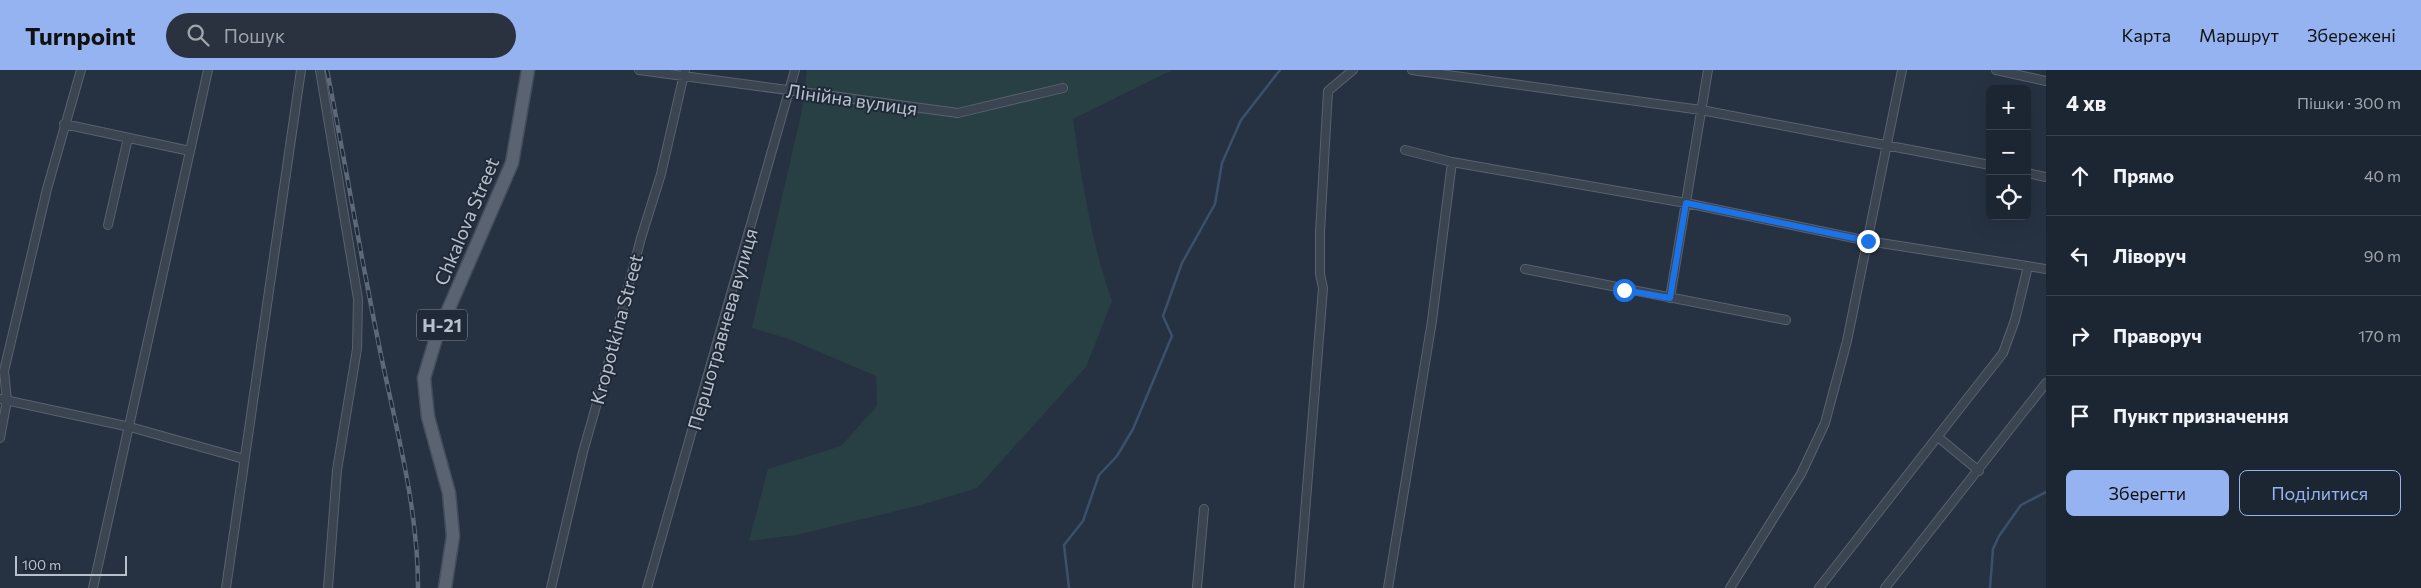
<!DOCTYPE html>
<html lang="uk">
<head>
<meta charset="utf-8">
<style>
	body { margin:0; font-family:Commissioner,sans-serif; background:#29323e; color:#f1f3f6 }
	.controls { position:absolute; right:15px; top:15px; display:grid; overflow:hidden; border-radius:8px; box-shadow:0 5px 20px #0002 }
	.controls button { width:45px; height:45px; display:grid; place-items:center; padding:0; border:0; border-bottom:1px solid #3a434d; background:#1c2632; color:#f1f3f6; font:25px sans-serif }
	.scale { position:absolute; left:15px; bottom:12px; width:112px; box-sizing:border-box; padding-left:5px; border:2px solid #b8c0cc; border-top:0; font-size:14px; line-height:18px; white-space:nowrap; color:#b8c0cc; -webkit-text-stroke:4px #1f2937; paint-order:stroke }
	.stop { position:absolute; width:15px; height:15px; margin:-11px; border:4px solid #1a73e8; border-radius:50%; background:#fff }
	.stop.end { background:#1a73e8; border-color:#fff; box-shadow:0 1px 5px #0008 }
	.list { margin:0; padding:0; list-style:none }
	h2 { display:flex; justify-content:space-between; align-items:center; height:65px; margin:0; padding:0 20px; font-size:21px }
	h2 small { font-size:16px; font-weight:400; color:#a0a5ac }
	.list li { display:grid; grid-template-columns:32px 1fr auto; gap:15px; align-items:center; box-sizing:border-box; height:80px; padding:0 20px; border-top:1px solid #3a434d }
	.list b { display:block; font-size:19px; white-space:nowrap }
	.list em { font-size:16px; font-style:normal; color:#a0a5ac }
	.actions { display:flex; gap:10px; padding:15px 20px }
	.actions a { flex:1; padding:11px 0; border:1px solid #95b2f1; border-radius:8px; text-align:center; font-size:18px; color:#95b2f1 }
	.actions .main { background:#95b2f1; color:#111 }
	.icon { flex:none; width:28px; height:28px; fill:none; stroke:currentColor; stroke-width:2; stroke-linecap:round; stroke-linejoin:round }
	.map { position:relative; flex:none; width:2046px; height:518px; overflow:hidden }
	header { display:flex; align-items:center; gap:30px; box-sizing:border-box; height:70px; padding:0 25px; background:#95b2f1; color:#111 }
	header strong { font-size:24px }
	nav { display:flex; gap:28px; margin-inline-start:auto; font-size:18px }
	.search { width:350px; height:45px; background:#29323e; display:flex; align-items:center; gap:12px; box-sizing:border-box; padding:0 18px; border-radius:28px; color:#a0a5ac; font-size:19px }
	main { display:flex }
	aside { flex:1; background:#1c2632 }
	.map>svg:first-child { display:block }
	.green { fill:#284043 }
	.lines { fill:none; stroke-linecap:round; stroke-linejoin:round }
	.stream { stroke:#3c506a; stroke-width:2.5 }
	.street-casing { stroke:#59626f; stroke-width:10 }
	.primary-casing { stroke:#444d5b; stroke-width:15 }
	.street { stroke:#3b4451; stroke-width:8 }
	.primary { stroke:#596371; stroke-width:12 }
	.rail-casing { stroke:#5d6978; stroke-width:4.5 }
	.rail { stroke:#1f2937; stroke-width:2.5; stroke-dasharray:8; stroke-linecap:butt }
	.route { stroke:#1a73e8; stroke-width:6 }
	.labels { text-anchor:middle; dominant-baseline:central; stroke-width:4; stroke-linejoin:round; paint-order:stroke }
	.shield { fill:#1f2937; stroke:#8a939f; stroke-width:1 }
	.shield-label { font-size:18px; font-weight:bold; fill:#b8c0cc }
	.street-label { font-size:19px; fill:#b8c0cc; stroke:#1f2937 }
</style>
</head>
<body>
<header>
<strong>Turnpoint</strong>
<div class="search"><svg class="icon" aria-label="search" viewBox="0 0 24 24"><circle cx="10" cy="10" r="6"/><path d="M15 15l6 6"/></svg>Пошук</div>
<nav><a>Карта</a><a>Маршрут</a><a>Збережені</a></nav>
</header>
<main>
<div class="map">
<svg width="2046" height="518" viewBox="0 0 2046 518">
	<rect width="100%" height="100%" fill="#263242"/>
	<path class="green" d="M807,0h365l-99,49c9,62 18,123 39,182l-26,66 -109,121 -56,17 -125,30 -47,6 19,-72 73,-23 36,-40 -1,-30 -87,-37 -37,-11 50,-218z"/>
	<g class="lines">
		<path class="stream" d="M1069,518l-5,-43 19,-24 16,-46 18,-19 16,-27 39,-93 -9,-20 19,-53 33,-59 7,-41 19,-43 39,-50
			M1990,518l3,-39 6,-13 22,-31 25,-13"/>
		<defs>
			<path id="street" d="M320,0l38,229 -1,50 -20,121 -9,118
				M639,0l319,43 105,-25
				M1412,0l289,40 289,55
				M1996,0l50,11
				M64,54l126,27
				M1405,80l47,12 234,41 182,38 178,28
				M2027,103l19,4
				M108,155l20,-87
				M1525,199l261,51
				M1670,228l38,-228
				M0,329l130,28 114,32
				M1938,367l41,34
				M0,368l7,-38 -3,-29 43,-182 34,-119
				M93,518l115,-518
				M226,518l75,-518
				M551,518l32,-136 29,-102 29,-112 20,-64 24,-104
				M647,518l148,-518
				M1197,518l7,-79
				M1299,518l24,-300 -3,-14v-42l8,-141 25,-21
				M1388,518l44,-267 20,-159
				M1730,518l71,-114 24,-51 22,-82 55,-271
				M1819,518l184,-235 12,-33 13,-54
				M1885,518l161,-205"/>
			<path id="primary" d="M445,518l8,-52 -4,-43 -21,-76 -4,-39 12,-40 76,-175 16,-93"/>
		</defs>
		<use href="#street" class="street-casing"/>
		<use href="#primary" class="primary-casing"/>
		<use href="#street" class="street"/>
		<use href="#primary" class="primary"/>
		<defs>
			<path id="rail" d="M327,0c19,97 35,194 55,290 16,76 36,150 36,228"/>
		</defs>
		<use href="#rail" class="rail-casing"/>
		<use href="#rail" class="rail"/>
	</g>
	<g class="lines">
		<path class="route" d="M1624,220l46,8 16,-95 182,38"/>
	</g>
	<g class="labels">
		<rect class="shield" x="417" y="239.5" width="50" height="31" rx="4"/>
		<g class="shield-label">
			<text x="442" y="255">Н-21</text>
		</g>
		<g class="street-label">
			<text transform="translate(852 29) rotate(8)">Лінійна вулиця</text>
			<text transform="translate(466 151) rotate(-67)">Chkalova Street</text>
			<text transform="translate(616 259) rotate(-75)">Kropotkina Street</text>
			<text transform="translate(722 259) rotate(-74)">Першотравнева вулиця</text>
		</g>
	</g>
</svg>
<div class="controls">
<button>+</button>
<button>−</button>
<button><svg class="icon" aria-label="locate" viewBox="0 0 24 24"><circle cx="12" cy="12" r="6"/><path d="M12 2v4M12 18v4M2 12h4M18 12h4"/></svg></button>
</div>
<div class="scale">100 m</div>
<div class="stop" style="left:1624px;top:220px"></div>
<div class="stop end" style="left:1868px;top:171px"></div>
</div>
<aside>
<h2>4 хв<small>Пішки · 300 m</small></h2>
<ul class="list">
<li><svg class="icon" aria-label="ahead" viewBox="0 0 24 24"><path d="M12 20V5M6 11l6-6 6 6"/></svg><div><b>Прямо</b></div><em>40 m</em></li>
<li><svg class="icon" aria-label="left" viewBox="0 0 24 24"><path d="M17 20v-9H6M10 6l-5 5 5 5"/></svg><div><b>Ліворуч</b></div><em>90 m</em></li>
<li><svg class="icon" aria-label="right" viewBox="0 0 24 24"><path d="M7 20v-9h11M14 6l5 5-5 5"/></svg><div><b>Праворуч</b></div><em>170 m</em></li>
<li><svg class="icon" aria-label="arrive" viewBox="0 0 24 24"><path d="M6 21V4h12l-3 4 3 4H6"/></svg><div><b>Пункт призначення</b></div></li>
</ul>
<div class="actions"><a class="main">Зберегти</a><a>Поділитися</a></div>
</aside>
</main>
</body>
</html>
